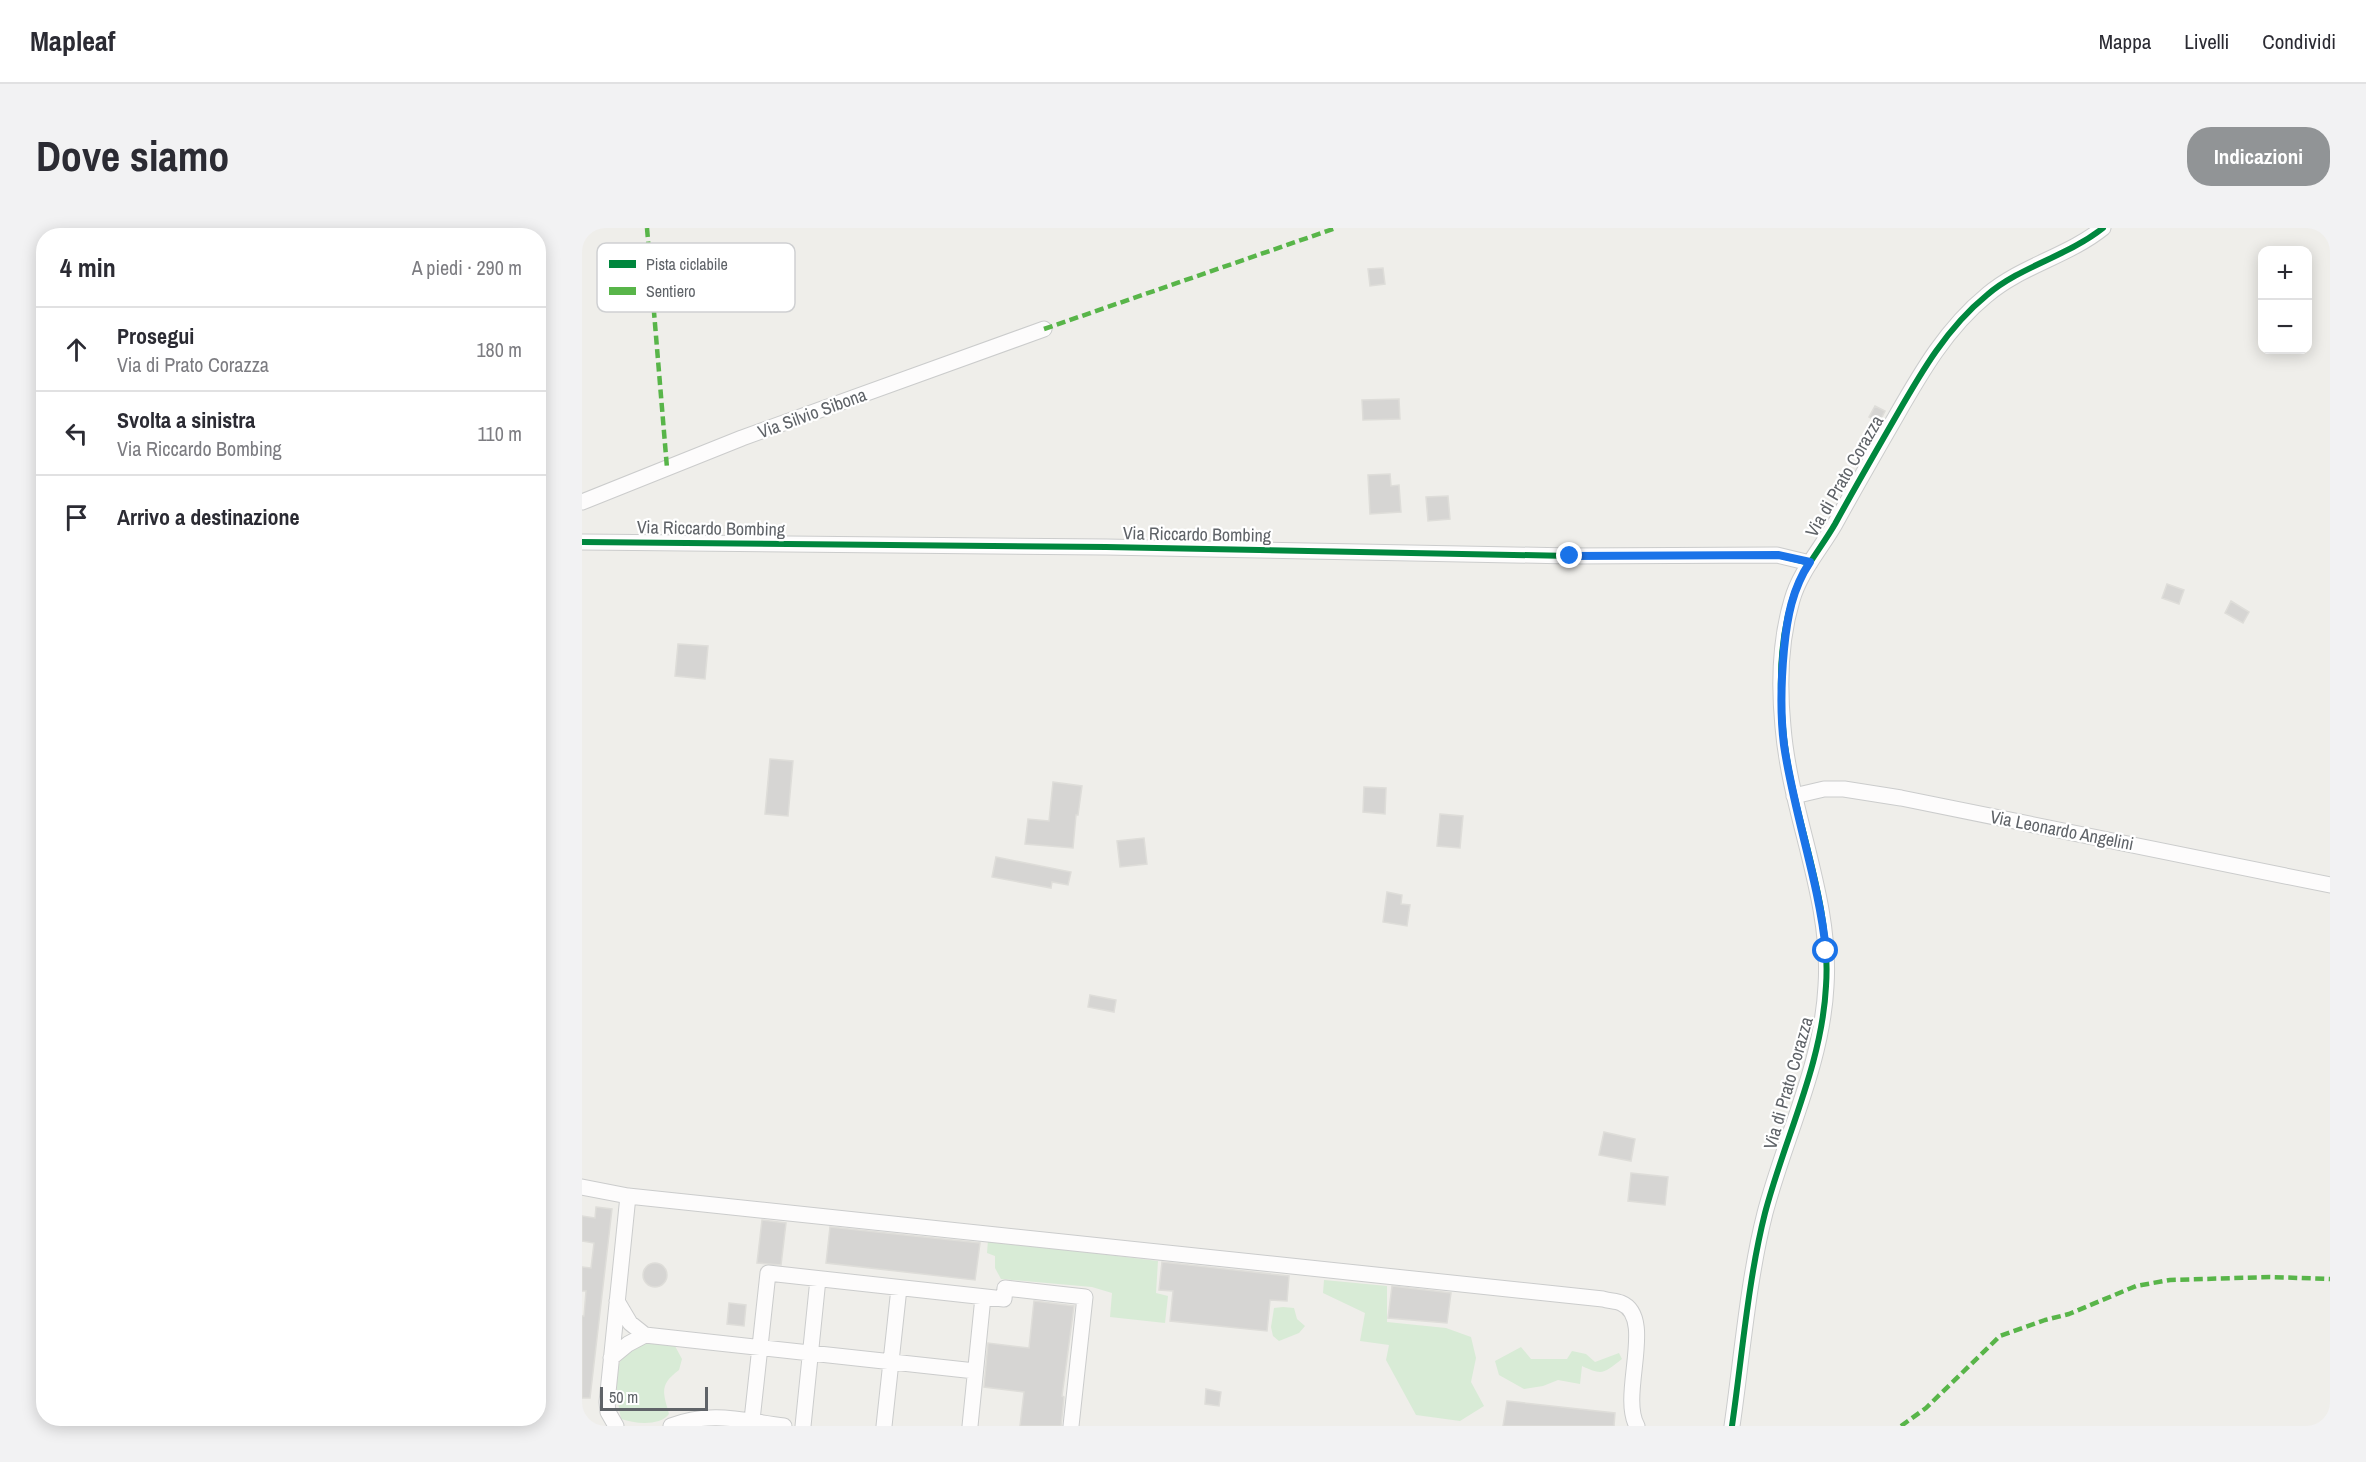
<!DOCTYPE html>
<html lang="it">
<head>
<meta charset="utf-8">
<style>
	body { margin:0; font-family:"Archivo Narrow",sans-serif; background:#f2f2f3; color:#2b2b33 }
	.controls { position:absolute; right:18px; top:18px; display:grid; overflow:hidden; border-radius:12px; box-shadow:0 3px 15px #0003 }
	.controls button { width:54px; height:54px; display:grid; place-items:center; padding:0; border:0; border-bottom:2px solid #e1e1e2; background:#fff; color:#2b2b33; font:30px sans-serif }
	.scale { position:absolute; left:18px; bottom:15px; width:108px; box-sizing:border-box; padding-left:6px; border:3px solid #5f6368; border-top:0; font-size:16px; line-height:21px; white-space:nowrap; color:#5f6368; -webkit-text-stroke:4px #fff; paint-order:stroke }
	.stop { position:absolute; width:18px; height:18px; margin:-14px; border:4px solid #1a73e8; border-radius:50%; background:#fff }
	.stop.end { background:#1a73e8; border-color:#fff; box-shadow:0 2px 6px #0008 }
	.list { margin:0; padding:0; list-style:none }
	h2 { display:flex; justify-content:space-between; align-items:center; height:78px; margin:0; padding:0 24px; font-size:26px }
	h2 small { font-size:20px; font-weight:400; color:#7c7c81 }
	.list li { display:grid; grid-template-columns:39px 1fr auto; gap:18px; align-items:center; box-sizing:border-box; height:84px; padding:0 24px; border-top:2px solid #e1e1e2 }
	.list b { display:block; font-size:22px; white-space:nowrap }
	.list p { margin:0; font-size:20px; white-space:nowrap; color:#7c7c81 }
	.list em { font-size:20px; font-style:normal; color:#7c7c81 }
	.icon { flex:none; width:33px; height:33px; fill:none; stroke:currentColor; stroke-width:2; stroke-linecap:round; stroke-linejoin:round }
	.map { position:relative; flex:none; width:1748px; height:1198px; overflow:hidden; border-radius:24px }
	header { display:flex; align-items:center; gap:36px; box-sizing:border-box; height:84px; padding:0 30px; background:#fff; border-bottom:2px solid #e1e1e2 }
	header strong { font-size:28px }
	nav { display:flex; gap:33px; margin-inline-start:auto; font-size:21px }
	.intro { display:flex; align-items:center; justify-content:space-between; box-sizing:border-box; height:144px; padding:0 36px }
	h1 { margin:0; font-size:42px }
	.button { padding:15px 27px; border-radius:24px; background:#919496; color:#fff; font-size:21px; font-weight:700 }
	main { display:flex; gap:36px; padding:0 36px }
	aside { flex:1; background:#fff; border-radius:24px; box-shadow:0 3px 15px #0003 }
	.map>svg:first-child { display:block }
	.green { fill:#d8ebd6 }
	.building { fill:#d6d5d3; stroke:#deddd9; stroke-width:1.5 }
	.lines { fill:none; stroke-linecap:round; stroke-linejoin:round }
	.minor-casing { stroke:#cbcccc; stroke-width:17 }
	.minor { stroke:#fdfcfc; stroke-width:15 }
	.quiet { stroke:#58b549; stroke-width:4.5; stroke-dasharray:9 4.5; stroke-linecap:butt }
	.cycleway-casing { stroke:#fff; stroke-width:10 }
	.cycleway { stroke:#00873e; stroke-width:6 }
	.route { stroke:#1a73e8; stroke-width:8 }
	.labels { text-anchor:middle; dominant-baseline:central; stroke-width:4.5; stroke-linejoin:round; paint-order:stroke }
	.street-label { font-size:18px; fill:#5f6368; stroke:#fff }
	.key { fill:#fff; stroke:#cfd0d2; stroke-width:1.5 }
	.key-label { font-size:16px; fill:#5f6368 }
</style>
</head>
<body>
<header>
<strong>Mapleaf</strong>
<nav><a>Mappa</a><a>Livelli</a><a>Condividi</a></nav>
</header>
<div class="intro"><h1>Dove siamo</h1><a class="button">Indicazioni</a></div>
<main>
<aside>
<h2>4 min<small>A piedi · 290 m</small></h2>
<ul class="list">
<li><svg class="icon" aria-label="ahead" viewBox="0 0 24 24"><path d="M12 20V5M6 11l6-6 6 6"/></svg><div><b>Prosegui</b><p>Via di Prato Corazza</p></div><em>180 m</em></li>
<li><svg class="icon" aria-label="left" viewBox="0 0 24 24"><path d="M17 20v-9H6M10 6l-5 5 5 5"/></svg><div><b>Svolta a sinistra</b><p>Via Riccardo Bombing</p></div><em>110 m</em></li>
<li><svg class="icon" aria-label="arrive" viewBox="0 0 24 24"><path d="M6 21V4h12l-3 4 3 4H6"/></svg><div><b>Arrivo a destinazione</b></div></li>
</ul>
</aside>
<div class="map">
<svg width="1748" height="1198" viewBox="0 0 1748 1198">
	<rect width="100%" height="100%" fill="#efeeea"/>
	<path class="green" d="M406,1012l170,21 -2,32 12,3 -3,27 -55,-6 2,-24 -20,-6 -91,-8 -6,-11v-12l-8,-3z
		M742,1052l63,6v36l59,6 25,9 5,21 -5,24 13,24 -24,15 -44,-6 -30,-55 3,-15 -29,-4 5,-28 -42,-20z
		M701,1079l11,1 3,11 8,7 -6,7 -20,8 -6,-5 -2,-9 3,-19z
		M71,1113l22,5 7,13 -3,11c-20,15 -16,22 -10,44 -9,12 -33,10 -48,5 -7,-36 -13,-70 32,-78z
		M939,1119l10,12h36l5,-8 14,3 9,8 24,-9 3,6c-18,14 -19,17 -40,7l-2,18 -22,-4 -15,6 -19,3 -25,-14 -4,-14z"/>
	<path class="building" d="M801,40l2,16 -15,2 -2,-17z
		M817,171l1,20 -37,1 -1,-20z
		M1293,178l10,5 -6,12 -10,-6z
		M808,246l1,12 8,-1 2,27 -31,2 -2,-39z
		M866,268l2,23 -22,2 -2,-24z
		M1585,356l17,6 -5,14 -17,-6z
		M1649,373l18,11 -6,11 -18,-10z
		M96,416l30,2 -3,33 -30,-3z
		M188,531l23,2 -5,55 -23,-2z
		M471,554l29,4 -4,29h-2l-3,33 -48,-4 3,-25 21,2z
		M782,559l22,1 -1,26 -22,-2z
		M858,586l23,2 -3,32 -23,-2z
		M562,610l3,26 -27,3 -3,-26z
		M414,629l75,15 -3,13 -16,-3 -1,6 -59,-11z
		M805,664l15,3 -1,9 9,1 -3,21 -24,-4z
		M508,767l26,5 -2,12 -26,-5z
		M1022,904l31,7 -4,22 -32,-6z
		M1049,945l37,4 -3,28 -37,-4z
		M14,979l16,2 -22,189h-8v-82h2l2,-25h-4v-24l9,1 3,-25 -12,-2v-25l13,2z
		M180,992l24,3 -5,42 -24,-2z
		M248,999l150,16 -5,37 -149,-17z
		M580,1034l127,14 -2,25 -17,-1 -3,31 -97,-10 3,-30 -14,-1z
		M61 1047a12 12 0 1 1 24 0a12 12 0 1 1-24 0Z
		M810,1058l59,7 -4,30 -59,-5z
		M452,1073l40,5 -12,90 2,1 -3,29h-41l4,-34 -40,-5 4,-44 41,5z
		M147,1075l17,2 -2,21 -17,-2z
		M624,1161l15,3 -2,14 -14,-2z
		M925,1173l108,12 -1,13h-111z"/>
	<g class="lines">
		<defs>
			<path id="minor" d="M0,274l160,-64 302,-109
				M0,314l524,5 464,9 207,-1 33,8
				M1212,568l30,-7h20l57,9 429,87
				M0,959l46,9 975,103c6,2 13,2 18,4 35,14 -2,92 16,123
				M35,1073l13,22 15,12 330,36
				M29,1130l17,-14 17,-9
				M170,1192l16,-147 236,26 1,-11 80,9 -14,129
				M34,1198l-8,-14 -1,-10 21,-206
				M89,1198c40,-16 73,-5 113,0
				M221,1198l15,-147
				M302,1198l15,-138
				M388,1198l13,-129
				M1150,1198c10,-69 16,-146 33,-213 20,-76 57,-148 61,-227 6,-88 -36,-172 -43,-259 -4,-41 -3,-87 9,-127 8,-28 28,-50 43,-76 18,-33 37,-66 56,-99 27,-47 53,-95 96,-130 34,-29 81,-39 116,-67"/>
		</defs>
		<use href="#minor" class="minor-casing"/>
		<use href="#minor" class="minor"/>
		<path class="quiet" d="M65,0l20,240
			M462,101l292,-101
			M1319,1198l25,-18 74,-72 45,-16 24,-6 67,-28 34,-6 100,-3 60,2"/>
		<defs>
			<path id="cycleway" d="M0,314l524,5 464,9 207,-1 33,8
				M1150,1198c10,-69 16,-146 33,-213 20,-76 57,-148 61,-227 6,-88 -36,-172 -43,-259 -4,-41 -3,-87 9,-127 8,-28 28,-50 43,-76 18,-33 37,-66 56,-99 27,-47 53,-95 96,-130 34,-29 81,-39 116,-67"/>
		</defs>
		<use href="#cycleway" class="cycleway-casing"/>
		<use href="#cycleway" class="cycleway"/>
	</g>
	<g class="lines">
		<path class="route" d="M988,328l208,-1 32,7c-18,27 -23,56 -26,87 -3,32 -4,64 0,96 10,69 35,136 42,206"/>
	</g>
	<g class="labels">
		<g class="street-label">
			<text transform="translate(230 185) rotate(-20)">Via Silvio Sibona</text>
			<text transform="translate(1262 248) rotate(-60)">Via di Prato Corazza</text>
			<text transform="translate(129 300) rotate(1)">Via Riccardo Bombing</text>
			<text transform="translate(615 306) rotate(1)">Via Riccardo Bombing</text>
			<text transform="translate(1480 602) rotate(11)">Via Leonardo Angelini</text>
			<text transform="translate(1206 855) rotate(-74)">Via di Prato Corazza</text>
		</g>
	</g>
	<rect x="15" y="15" width="198" height="69" rx="9" class="key"/>
	<rect x="27" y="32" width="27" height="8" fill="#00873e"/>
	<rect x="27" y="59" width="27" height="8" fill="#58b549"/>
	<g class="key-label">
		<text x="64" y="42">Pista ciclabile</text>
		<text x="64" y="69">Sentiero</text>
	</g>
</svg>
<div class="controls">
<button>+</button>
<button>−</button>
</div>
<div class="scale">50 m</div>
<div class="stop" style="left:1244px;top:723px"></div>
<div class="stop end" style="left:988px;top:328px"></div>
</div>
</main>
</body>
</html>
